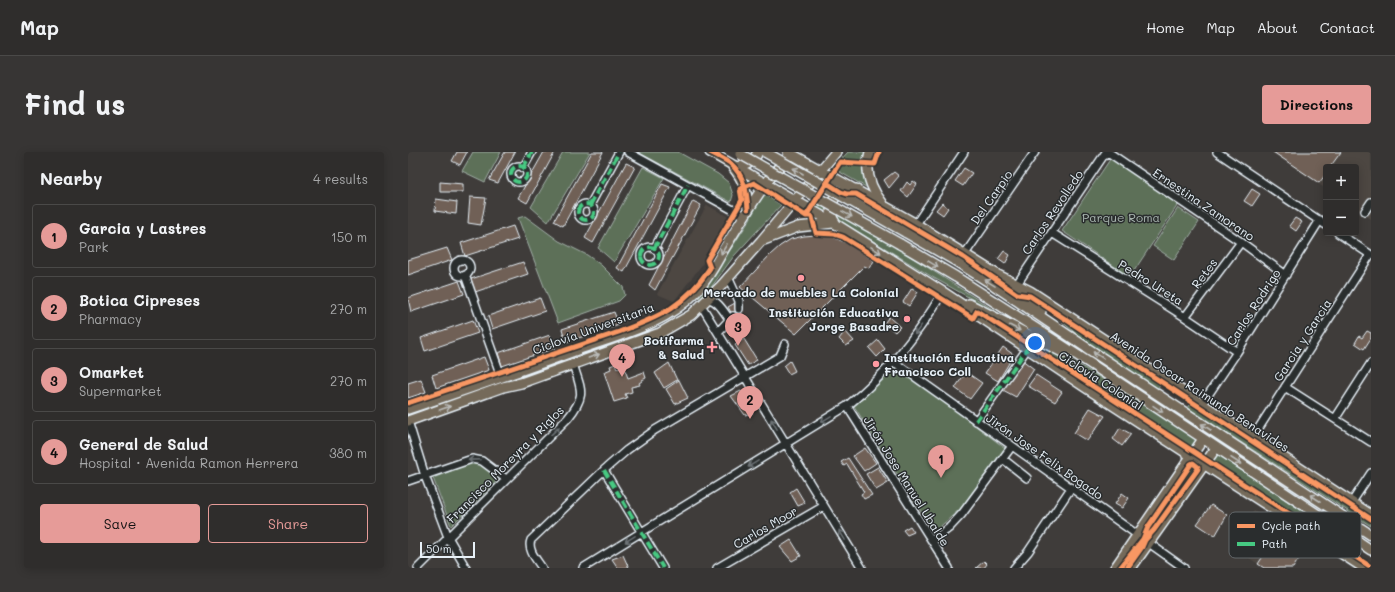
<!DOCTYPE html>
<html lang="en">
<head>
<meta charset="utf-8">
<style>
	body { margin:0; font-family:Mali,sans-serif; background:#373534; color:#f1f3f6 }
	.controls { position:absolute; right:12px; top:12px; display:grid; overflow:hidden; border-radius:4px; box-shadow:0 2px 10px #0003 }
	.controls button { width:36px; height:36px; display:grid; place-items:center; padding:0; border:0; border-bottom:1px solid #4a4948; background:#2f2d2c; color:#f1f3f6; font:20px sans-serif }
	.scale { position:absolute; left:12px; bottom:10px; width:55px; box-sizing:border-box; padding-left:4px; border:2px solid #e8f1f8; border-top:0; font-size:11px; line-height:14px; white-space:nowrap; color:#e8f1f8; -webkit-text-stroke:3px #2a2d2e; paint-order:stroke }
	.you { position:absolute; left:627px; top:191px; width:14px; height:14px; margin:-10px; border:3px solid #fff; border-radius:50%; background:#1a73e8; box-shadow:0 0 0 6px #1a73e833 }
	.badge { display:grid; place-items:center; width:26px; height:26px; border-radius:50%; background:#e69b98; color:#111; font-size:13px; font-weight:700 }
	.pin { position:absolute; translate:-50% -33px; filter:drop-shadow(0 1px 2px #0008) }
	.pin::after { content:''; position:absolute; top:21px; width:14px; height:12px; background:inherit; clip-path:polygon(0 0,100% 0,50% 100%) }
	.list { margin:0; padding:0; list-style:none }
	h2 { display:flex; justify-content:space-between; align-items:center; height:52px; margin:0; padding:0 16px; font-size:17px }
	h2 small { font-size:13px; font-weight:400; color:#a7a8a9 }
	.list li { display:grid; grid-template-columns:26px 1fr auto; gap:12px; align-items:center; box-sizing:border-box; height:64px; margin:0 8px 8px; padding:0 8px; border:1px solid #4a4948; border-radius:4px }
	.list b { display:block; font-size:15px; white-space:nowrap }
	.list p { margin:0; font-size:13px; white-space:nowrap; color:#a7a8a9 }
	.list em { font-size:13px; font-style:normal; color:#a7a8a9 }
	.actions { display:flex; gap:8px; padding:12px 16px }
	.actions a { flex:1; padding:9px 0; border:1px solid #e69b98; border-radius:4px; text-align:center; font-size:14px; color:#e69b98 }
	.actions .main { background:#e69b98; color:#111 }
	.map { position:relative; flex:none; width:963px; height:416px; overflow:hidden; border-radius:4px }
	header { display:flex; align-items:center; gap:24px; box-sizing:border-box; height:56px; padding:0 20px; background:#2f2d2c; border-bottom:1px solid #4a4948 }
	header strong { font-size:19px }
	nav { display:flex; gap:22px; margin-inline-start:auto; font-size:14px }
	.intro { display:flex; align-items:center; justify-content:space-between; box-sizing:border-box; height:96px; padding:0 24px }
	h1 { margin:0; font-size:28px }
	.button { padding:10px 18px; border-radius:4px; background:#e69b98; color:#111; font-size:14px; font-weight:700 }
	main { display:flex; gap:24px; padding:0 24px }
	aside { flex:1; background:#2f2d2c; border-radius:4px; box-shadow:0 2px 10px #0003 }
	.map>svg:first-child { display:block }
	.built { fill:#4d4742 }
	.green { fill:#5d6f59; stroke:#a2b0a8 }
	.building { fill:#6f6056; stroke:#e8f1f8 }
	.lines { fill:none; stroke-linecap:round; stroke-linejoin:round }
	.minor-casing { stroke:#e8f1f8; stroke-width:10 }
	.major-casing { stroke:#e8f1f8; stroke-width:12 }
	.minor { stroke:#2a2d2e; stroke-width:7 }
	.major { stroke:#746a5a; stroke-width:9 }
	.major-bridge-casing { stroke:#e8f1f8; stroke-width:12; stroke-linecap:butt }
	.major-bridge { stroke:#746a5a; stroke-width:9 }
	.quiet { stroke:#46c982; stroke-width:4; stroke-dasharray:8 4; stroke-linecap:butt }
	.cycleway-casing { stroke:#2a2d2e; stroke-width:8 }
	.cycleway { stroke:#f99763; stroke-width:5 }
	.oneway { stroke:#babbb9 }
	.oneway2 { stroke:#6c7275 }
	.poi-dot { fill:#ff9aa2; stroke:#2a2d2e; stroke-width:1.5 }
	.labels { text-anchor:middle; dominant-baseline:central; stroke-width:3; stroke-linejoin:round; paint-order:stroke }
	.street-label { font-size:12px; fill:#e8f1f8; stroke:#2a2d2e }
	.park-label { font-size:12px; fill:#a9b6b0; stroke:#2a2d2e }
	.poi-label { font-size:12px; font-weight:bold; fill:#e8f1f8; stroke:#2a2d2e; text-anchor:end }
	.key { fill:#2a2d2e; stroke:#63686b; stroke-width:1 }
	.key-label { font-size:11px; fill:#e8f1f8 }
</style>
</head>
<body>
<header>
<strong>Map</strong>
<nav><a>Home</a><a>Map</a><a>About</a><a>Contact</a></nav>
</header>
<div class="intro"><h1>Find us</h1><a class="button">Directions</a></div>
<main>
<aside>
<h2>Nearby<small>4 results</small></h2>
<ul class="list">
<li><span class="badge">1</span><div><b>Garcia y Lastres</b><p>Park</p></div><em>150 m</em></li>
<li><span class="badge">2</span><div><b>Botica Cipreses</b><p>Pharmacy</p></div><em>270 m</em></li>
<li><span class="badge">3</span><div><b>Omarket</b><p>Supermarket</p></div><em>270 m</em></li>
<li><span class="badge">4</span><div><b>General de Salud</b><p>Hospital · Avenida Ramon Herrera</p></div><em>380 m</em></li>
</ul>
<div class="actions"><a class="main">Save</a><a>Share</a></div>
</aside>
<div class="map">
<svg width="963" height="416" viewBox="0 0 963 416">
	<rect width="100%" height="100%" fill="#3f3c3a"/>
	<filter id="ink" filterUnits="userSpaceOnUse"><feTurbulence type="fractalNoise" baseFrequency=".025" numOctaves="2"/><feDisplacementMap in="SourceGraphic" scale="8" xChannelSelector="R" yChannelSelector="G"/><feConvolveMatrix kernelMatrix="1 2 1 2 8 2 1 2 1" color-interpolation-filters="sRGB"/></filter>
	<g filter="url(#ink)">
		<path class="built" d="M863,0h100v67l-15,-10v-42h-30v22z
			M299,53l23,13 -29,48 -27,35 -17,-7z
			M846,358l27,18 -23,36 -27,-19z"/>
		<path class="green" d="M65,0h28l-16,30 -23,-11z
			M155,0h27l-42,70 -17,-15z
			M230,0h40l40,22 11,9 4,12 -2,7z
			M440,0h19l4,38 -38,-22z
			M703,6l68,45 -49,74 -68,-46z
			M235,15l21,11 -50,84 -16,-14z
			M355,42l18,11 -47,51 -33,45 -2,-3 50,-77z
			M404,49l79,43 117,75 -74,-41 -123,-75z
			M770,56l21,14 -25,38 -21,-14z
			M117,64l34,25 28,14 14,10 22,22 2,8 -6,6 -61,22 -40,-105z
			M633,152l120,77 -3,8 -65,-41z
			M586,169l52,24 85,51 64,43 2,2 -3,7 -3,1z
			M489,215l108,81 -45,61 -26,23 -80,-126z
			M784,250l179,117v7l-183,-118z
			M809,302l139,93 -1,4 -6,2 -137,-88z
			M63,311l10,2 16,13 -2,5 -44,43 -18,-48z
			M783,313l4,3 -46,65 -4,-2z"/>
		<path class="building" d="M49,0h10l-7,13 -8,-4z
			M97,0h10l-17,31 -9,-3z
			M136,0h11l-28,51 -9,-5z
			M184,0h11l-40,74 -9,-5z
			M865,0h68l-11,15h-4v7l-7,9z
			M218,11l9,4 -42,76 -8,-5z
			M556,16l8,5 -9,13 -8,-5z
			M486,20l5,4 -10,12 -5,-8z
			M505,29l4,3 -9,13 -7,-6 6,-9 3,3z
			M32,30l23,2v8h-23z
			M254,32l8,3 -46,85 -7,-4z
			M844,37l8,5 -8,12 -8,-5z
			M62,45l16,1 -5,27 -13,-2z
			M28,47l21,3 -1,12 -21,-3z
			M285,49l8,4 -46,85 -6,-5z
			M534,51l6,5 -5,7 -7,-5z
			M887,66l7,4 -6,9 -7,-5z
			M105,74l5,13 -53,17 -4,-13z
			M408,83l14,1 19,8 25,17 -5,7 -5,-2 -68,68 -56,-47 30,-32 10,-9 11,-7 13,-3z
			M39,96l5,12 -44,15v-15z
			M596,99l6,4 -5,9 -7,-5z
			M115,110l5,12 -53,18 -4,-13z
			M51,129l5,13 -53,18 -3,-14z
			M504,136l6,4 -9,14 -6,-4z
			M132,146l5,13 -53,18 -4,-13z
			M327,151l9,14 -8,4 -8,-14z
			M206,160l5,13 -53,17 -4,-13z
			M481,165l11,10 -5,5 -11,-9z
			M65,168l5,13 -53,18 -4,-13z
			M437,179l9,10 -8,5 -7,-7z
			M959,179l4,2v5l-7,11 -9,-6 4,-7 3,2z
			M142,183l5,13 -53,18 -4,-13z
			M336,187l13,21 -9,5 -13,-20z
			M470,188l7,9 -8,8 -8,-9z
			M595,195l11,8 -16,26 -13,-8z
			M76,205l5,13 -53,18 -4,-13z
			M613,207l13,10 -18,28 -15,-8z
			M382,209l5,10 -6,3 -5,-8z
			M261,211l8,17 -13,8 -9,-15z
			M207,212l2,4 4,-1 1,4 3,-1 3,8 16,-6 2,6 -4,2v1l-3,2 1,2 -9,2 1,5 -7,2 2,4 -13,4 -10,-30 7,-3 -1,-3z
			M558,220l16,11 -12,16 -15,-11z
			M628,223l26,17 -7,10 -27,-16z
			M13,227l5,13 -18,6v-15z
			M271,228l9,18 -13,6 -9,-15z
			M333,239l12,22 -8,2 -14,-19z
			M682,256l15,8 -18,25 -13,-8z
			M712,276l11,6 -9,12 -9,-7z
			M457,296l11,15 -12,8 -11,-15z
			M440,306l24,37 -8,4 -3,-5 3,-2 -17,-28 -3,2 -3,-4z
			M470,315l10,16 -12,7 -10,-16z
			M388,336l9,15 -7,3 -8,-14z
			M714,341l7,5 -7,10 -7,-4z
			M803,353l16,10 -12,21 -18,-12z
			M502,374l4,6 -7,3 -4,-5z
			M875,374l26,17 -16,25h-29l-6,-4z
			M383,388l10,16 -9,5 -12,-14z
			M215,403l6,13h-11l-6,-9z
			M576,409l3,3 -3,4h-8z"/>
		<g class="lines">
			<defs>
				<path id="minor" d="M220,0l116,64
					M700,0l133,90 45,33
					M809,0l109,73
					M103 22a8 8 0 1 1 16 0a8 8 0 1 1-16 0Z
					M115,16l9,-16
					M170 60a8 8 0 1 1 16 0a8 8 0 1 1-16 0Z
					M182,53l29,-53
					M957,59l6,-9
					M508,72l48,-72
					M644,81l133,84 52,35
					M930,81l33,22
					M233 104a9 9 0 1 1 18 0a9 9 0 1 1-18 0Z
					M246,97l34,-64
					M557,102l70,-102
					M46 116a8 8 0 1 1 16 0a8 8 0 1 1-16 0Z
					M57,123l36,101
					M320,125l11,24v8
					M609,132l89,-132
					M300,147c10,1 16,13 22,21
					M293,153l161,263
					M777,165l56,-75
					M310,180l15,-16
					M486,210l290,206
					M877,235l86,55
					M794,252l35,-52 83,-132
					M439,254l102,162
					M927,267l36,-56
					M0,269l17,55 23,61 18,31
					M568,269l51,-72
					M845,285l117,-182
					M595,307l24,19
					M196,318l59,98
					M0,329l64,-22 10,2 24,18
					M944,350l19,-29
					M524,389l17,-13 13,-14 50,-68
					M10,416l150,-150c19,-23 13,-28 5,-54
					M134,416c-5,-8 -15,-18 -11,-28l73,-70 23,-20 28,-20 125,-74 5,-12
					M175,416l264,-162c41,-33 69,-69 96,-114
					M309,416l107,-62
					M606,416l14,-16 43,-64"/>
				<path id="major" d="M302,0l124,71 109,69 142,95 279,181
					M380,0l128,72 82,51 32,16 341,224
					M462,0c-6,19 1,37 13,52
					M325,15c11,13 14,25 15,42
					M329,15c10,-1 17,-6 21,-15
					M428,72c-12,-16 -1,-37 20,-35
					M497,80l49,28 41,26 89,60 287,189
					M356,88l34,-13 35,-4
					M492,92l56,33 135,87 280,186
					M603,134l30,25
					M561,152l95,49
					M0,257c57,-19 113,-38 169,-59 41,-15 88,-25 119,-58 11,-12 20,-28 28,-43 20,-32 38,-65 64,-92
					M0,269l95,-34 18,-4 139,-50 31,-18 30,-29 40,-45 75,-89
					M707,416l88,-129
					M723,416l85,-120"/>
			</defs>
			<use href="#minor" class="minor-casing"/>
			<use href="#major" class="major-casing"/>
			<use href="#minor" class="minor"/>
			<use href="#major" class="major"/>
			<defs>
				<path id="major-bridge" d="M357,0l140,80
					M332,2l160,90"/>
			</defs>
			<use href="#major-bridge" class="major-bridge-casing"/>
			<use href="#major-bridge" class="major-bridge"/>
			<path class="quiet" d="M103 22a8 8 0 1 1 16 0a8 8 0 1 1-16 0Z
				M115,16l9,-16
				M170 60a8 8 0 1 1 16 0a8 8 0 1 1-16 0Z
				M182,53l29,-53
				M233 104a9 9 0 1 1 18 0a9 9 0 1 1-18 0Z
				M246,97l34,-64
				M568,269l51,-72
				M196,318l59,98"/>
			<defs>
				<path id="cycleway" d="M302,0c6,3 14,7 20,11 14,12 17,29 18,46
					M419,31l14,9 6,2h9l34,20 73,43 54,37 13,2 341,223
					M398,64h4l2,1 4,16 18,1 9,3 130,81 4,-7 394,256
					M0,251l211,-71c42,-16 65,-25 91,-64l-3,-8 35,-60 -2,-11 14,-6 52,33 34,-54 35,2 4,-12
					M712,416l23,-29 5,-12 43,-63 2,-1 5,4v2l-44,61 -9,10 -3,7 -15,21"/>
			</defs>
			<use href="#cycleway" class="cycleway-casing"/>
			<use href="#cycleway" class="cycleway"/>
		</g>
		<defs><path id="oneway-shaft" d="M-6 0H5M1.5-3L5.5 0L1.5 3" fill="none" stroke-width="1.6" stroke-linecap="round" stroke-linejoin="round"/></defs>
		<g class="oneway">
			<use href="#oneway-shaft" transform="translate(390 19) rotate(-150)"/>
			<use href="#oneway-shaft" transform="translate(439 62) rotate(29)"/>
			<use href="#oneway-shaft" transform="translate(316 97) rotate(121)"/>
			<use href="#oneway-shaft" transform="translate(468 98) rotate(32)"/>
			<use href="#oneway-shaft" transform="translate(525 112) rotate(31)"/>
			<use href="#oneway-shaft" transform="translate(582 131) rotate(-148)"/>
			<use href="#oneway-shaft" transform="translate(607 176) rotate(27)"/>
			<use href="#oneway-shaft" transform="translate(690 203) rotate(-147)"/>
			<use href="#oneway-shaft" transform="translate(186 204) rotate(-19)"/>
			<use href="#oneway-shaft" transform="translate(37 256) rotate(-19)"/>
			<use href="#oneway-shaft" transform="translate(750 257) rotate(34)"/>
			<use href="#oneway-shaft" transform="translate(798 275) rotate(-147)"/>
			<use href="#oneway-shaft" transform="translate(828 309) rotate(33)"/>
			<use href="#oneway-shaft" transform="translate(907 346) rotate(-147)"/>
		</g>
		<g class="oneway2">
			<use href="#oneway-shaft" transform="translate(510 178) rotate(126)"/>
			<use href="#oneway-shaft" transform="translate(418 267) rotate(148)"/>
			<use href="#oneway-shaft" transform="translate(366 272) rotate(-121)"/>
			<use href="#oneway-shaft" transform="translate(147 279) rotate(-44)"/>
			<use href="#oneway-shaft" transform="translate(66 308) rotate(178)"/>
			<use href="#oneway-shaft" transform="translate(345 312) rotate(149)"/>
			<use href="#oneway-shaft" transform="translate(434 383) rotate(-121)"/>
			<use href="#oneway-shaft" transform="translate(222 387) rotate(148)"/>
		</g>
	</g>
	<g class="poi-dot">
		<circle cx="393" cy="126" r="4"/>
		<circle cx="499" cy="167" r="4"/>
		<path d="M302 189h4v4h4v4h-4v4h-4v-4h-4v-4h4z"/>
		<circle cx="468" cy="212" r="4"/>
	</g>
	<g class="labels">
		<g class="street-label">
			<text transform="translate(583 45) rotate(-55)">Del Carpio</text>
			<text transform="translate(796 52) rotate(34)">Ernestina Zamorano</text>
			<text transform="translate(644 60) rotate(-56)">Carlos Revolledo</text>
			<text transform="translate(796 121) rotate(-53)">Retes</text>
			<text transform="translate(743 130) rotate(32)">Pedro Ureta</text>
			<text transform="translate(845 155) rotate(-57)">Carlos Rodrigo</text>
			<text transform="translate(185 176) rotate(-20)">Ciclovía Universitaria</text>
			<text transform="translate(894 188) rotate(-57)">Garcia y Garcia</text>
			<text transform="translate(693 228) rotate(33)">Ciclovía Colonial</text>
			<text transform="translate(792 239) rotate(33)">Avenida Óscar Raimundo Benavides</text>
			<text transform="translate(637 304) rotate(35)">Jirón Jose Felix Bogado</text>
			<text transform="translate(97 312) rotate(-45)">Francisco Moreyra y Riglos</text>
			<text transform="translate(499 329) rotate(58)">Jirón Jose Manuel Ubalde</text>
			<text transform="translate(357 375) rotate(-30)">Carlos Moor</text>
		</g>
		<g class="park-label">
			<text x="713" y="65">Parque Roma</text>
		</g>
		<g class="poi-label">
			<text x="393" y="140" text-anchor="middle">Mercado de muebles La Colonial</text>
			<text x="491" y="160">Institución Educativa<tspan x="491" dy="14">Jorge Basadre</tspan></text>
			<text x="296" y="188">Botifarma<tspan x="296" dy="14">&amp; Salud</tspan></text>
			<text x="476" y="205" text-anchor="start">Institución Educativa<tspan x="476" dy="14">Francisco Coll</tspan></text>
		</g>
	</g>
	<rect x="821" y="360" width="132" height="46" rx="6" class="key"/>
	<rect x="829" y="372" width="18" height="4" fill="#f99763"/>
	<rect x="829" y="390" width="18" height="4" fill="#46c982"/>
	<g class="key-label">
		<text x="854" y="378">Cycle path</text>
		<text x="854" y="396">Path</text>
	</g>
</svg>
<div class="controls">
<button>+</button>
<button>−</button>
</div>
<div class="scale">50 m</div>
<div class="you"></div>
<div class="pin badge" style="left:533px;top:326px">1</div>
<div class="pin badge" style="left:342px;top:267px">2</div>
<div class="pin badge" style="left:330px;top:194px">3</div>
<div class="pin badge" style="left:214px;top:225px">4</div>
</div>
</main>
</body>
</html>
